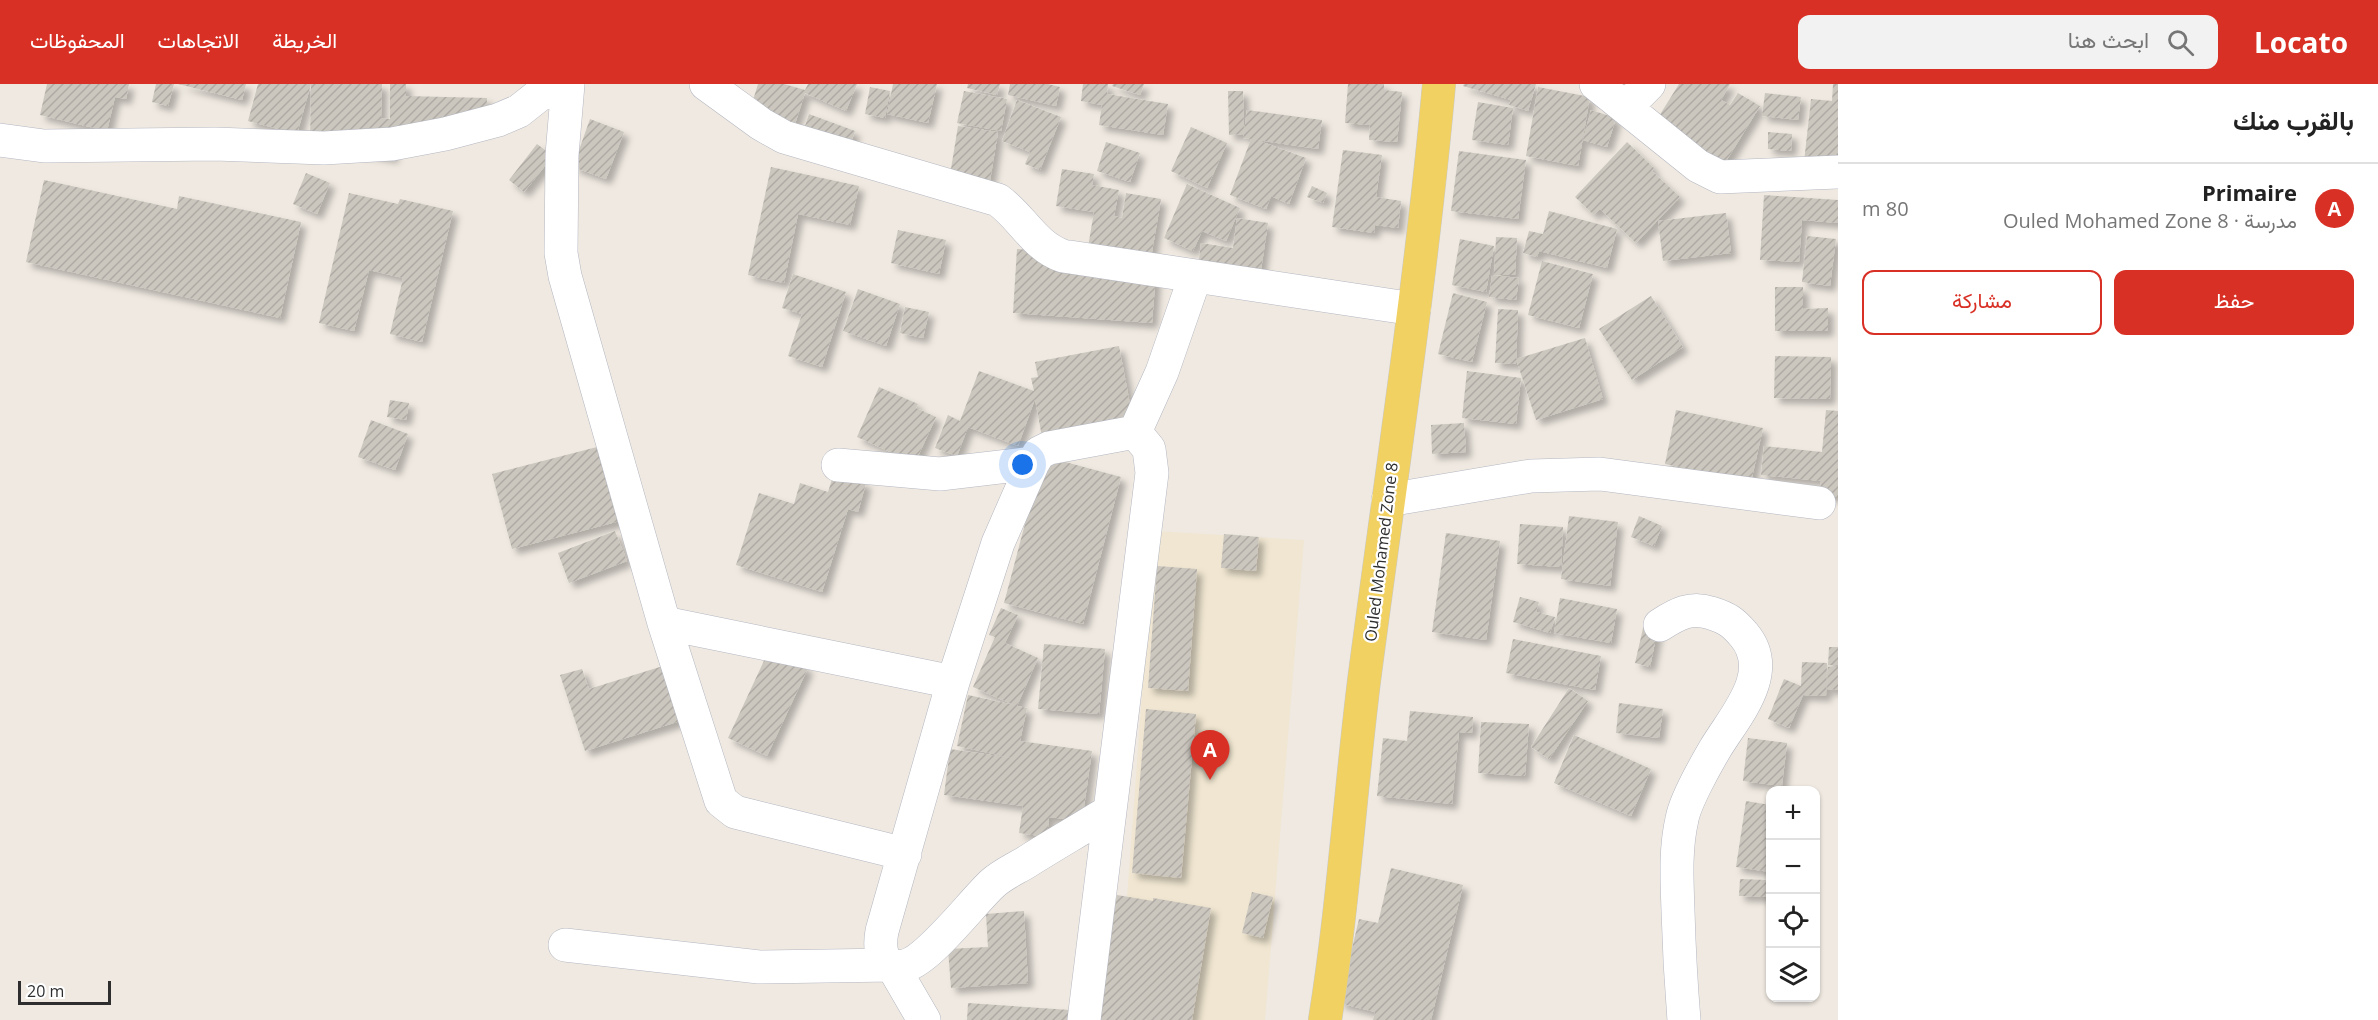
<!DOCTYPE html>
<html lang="ar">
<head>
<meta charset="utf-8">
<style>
	body { margin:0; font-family:"Open Sans",Vazirmatn,sans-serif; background:#f2f2f2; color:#222; direction:rtl }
	.controls { position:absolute; right:18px; bottom:18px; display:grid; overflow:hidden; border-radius:12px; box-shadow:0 2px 4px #0004 }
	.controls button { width:54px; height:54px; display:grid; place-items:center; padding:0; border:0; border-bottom:2px solid #e0e0e0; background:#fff; color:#222; font:30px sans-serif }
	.scale { position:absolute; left:18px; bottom:15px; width:93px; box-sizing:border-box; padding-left:6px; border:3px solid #2e2e2e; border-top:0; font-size:16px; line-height:21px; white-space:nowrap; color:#2e2e2e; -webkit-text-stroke:4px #fff; paint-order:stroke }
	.you { position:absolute; left:1023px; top:381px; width:21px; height:21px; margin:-15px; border:4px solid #fff; border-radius:50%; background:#1a73e8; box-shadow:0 0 0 9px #1a73e833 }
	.badge { display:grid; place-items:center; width:39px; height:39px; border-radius:50%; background:#d93025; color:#fff; font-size:20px; font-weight:700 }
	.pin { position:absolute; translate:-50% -50px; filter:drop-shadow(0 2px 3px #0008) }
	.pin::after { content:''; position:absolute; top:32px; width:21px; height:18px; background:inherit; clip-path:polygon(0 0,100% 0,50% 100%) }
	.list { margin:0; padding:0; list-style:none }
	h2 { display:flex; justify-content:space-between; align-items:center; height:78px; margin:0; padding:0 24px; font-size:26px }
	h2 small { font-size:20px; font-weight:400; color:#767676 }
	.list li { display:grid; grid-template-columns:39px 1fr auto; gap:18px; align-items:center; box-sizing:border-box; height:90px; padding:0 24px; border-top:2px solid #e0e0e0 }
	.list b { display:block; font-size:22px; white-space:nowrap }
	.list p { margin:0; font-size:20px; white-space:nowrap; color:#767676 }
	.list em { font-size:20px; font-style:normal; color:#767676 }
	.actions { display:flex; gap:12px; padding:18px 24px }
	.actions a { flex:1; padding:14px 0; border:2px solid #d93025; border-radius:12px; text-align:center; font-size:21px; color:#d93025 }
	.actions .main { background:#d93025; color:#fff }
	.icon { flex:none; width:33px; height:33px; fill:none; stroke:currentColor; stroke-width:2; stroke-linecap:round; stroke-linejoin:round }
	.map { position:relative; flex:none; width:1838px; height:936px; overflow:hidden; direction:ltr }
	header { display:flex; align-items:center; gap:36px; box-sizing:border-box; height:84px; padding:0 30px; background:#d93025; color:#fff }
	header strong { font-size:28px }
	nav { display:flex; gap:33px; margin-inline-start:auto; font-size:21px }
	.search { width:420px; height:54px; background:#f2f2f2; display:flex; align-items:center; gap:15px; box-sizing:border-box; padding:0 21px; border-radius:12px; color:#767676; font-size:22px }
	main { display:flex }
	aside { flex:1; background:#fff }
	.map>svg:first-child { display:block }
	.education { fill:#f0e6d1 }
	.building { fill:url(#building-hatch); filter:url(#shadow) }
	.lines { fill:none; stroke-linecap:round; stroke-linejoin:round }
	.minor-casing { stroke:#b4b7c1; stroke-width:34 }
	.major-casing { stroke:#c9c9c9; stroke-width:34 }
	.minor { stroke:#fff; stroke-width:33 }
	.major { stroke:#f2d163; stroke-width:33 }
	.labels { text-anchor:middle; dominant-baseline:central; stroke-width:4.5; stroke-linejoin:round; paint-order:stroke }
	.street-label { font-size:16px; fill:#2e2e2e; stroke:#fff }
</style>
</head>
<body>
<header>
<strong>Locato</strong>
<div class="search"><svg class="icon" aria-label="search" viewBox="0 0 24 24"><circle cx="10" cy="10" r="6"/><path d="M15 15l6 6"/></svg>ابحث هنا</div>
<nav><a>الخريطة</a><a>الاتجاهات</a><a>المحفوظات</a></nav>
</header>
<main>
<aside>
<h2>بالقرب منك<small></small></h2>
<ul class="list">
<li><span class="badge">A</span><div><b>Primaire</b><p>مدرسة · Ouled Mohamed Zone 8</p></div><em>80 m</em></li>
</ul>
<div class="actions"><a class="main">حفظ</a><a>مشاركة</a></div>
</aside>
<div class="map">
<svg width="1838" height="936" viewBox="0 0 1838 936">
	<defs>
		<pattern id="building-hatch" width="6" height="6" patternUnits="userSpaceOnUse" patternTransform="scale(1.5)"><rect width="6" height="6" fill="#cbc7bf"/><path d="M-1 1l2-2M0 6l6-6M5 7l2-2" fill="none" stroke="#afaba4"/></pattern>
		<filter id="shadow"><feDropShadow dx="5.5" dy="5.5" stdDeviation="3" flood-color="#0004"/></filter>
	</defs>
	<rect width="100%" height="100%" fill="#efe9e1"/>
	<path class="education" d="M1154,447l150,9 -39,480h-147z"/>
	<path class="building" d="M47,0h82l-3,15 -11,-2 -8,34 -67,-16z
		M156,0h18l-6,22 -16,-4z
		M178,0h68l-4,16z
		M258,0h53l-14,50 -49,-13z
		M311,0h71l-1,34 9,1v-35h16v12l81,2 -1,31 -92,-2 -1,31 -83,-16z
		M758,0h26l21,6 3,-6h49l-11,27 -41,-18 -10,31 -45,-14z
		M893,0h44l-9,39 -41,-9z
		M968,0h32l-3,11 -30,-7z
		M1010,0h38l12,3 -4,19 -48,-11z
		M1083,0h25l-1,10 61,10 -5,31 -64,-10 3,-20 -21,-4z
		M1113,0h31l-4,11 -28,-9z
		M1348,0h36v6l18,2 -5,50 -28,-2 1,-15 -25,-2z
		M1464,0h72l-8,27 -19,-6 2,-5 -48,-14z
		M1679,0h51l-9,16 9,5 8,-12 22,13 -35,57 -69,-42z
		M1833,0h5v82l-34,-4 7,-63 21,2z
		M870,3l20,4 -5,27 -20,-4z
		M1538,3l52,10 -12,69 -52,-10z
		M964,7l43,8 -6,32 -44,-8z
		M1228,7h15l1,41 3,-22 75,10 -4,29 -61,-9 49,18 -17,46 -18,-8 -5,13 -36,-14 21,-56 -8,-1 1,-4 -15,1z
		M1765,9l36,4 -3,23 -36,-4z
		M1017,16l44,17 -21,53 -15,-6 5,-12 -28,-11z
		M1478,18l35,6 -5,37 -36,-5z
		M1591,26l25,8 -9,29 -24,-7z
		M809,30l46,17 -6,17 -46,-16z
		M590,35l34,13 -18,47 -33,-12z
		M958,42l40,6 -8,49 -40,-6z
		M1191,43l36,16 -20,45 -36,-17z
		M1768,48l24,2 -1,17 -23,-2z
		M1106,58l34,11 -10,29 -33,-11z
		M1627,58l27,26 -2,3 28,26 -44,46 -36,-34 -6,6 -19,-18z
		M537,60l16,12 -29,36 -15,-12z
		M1343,66l39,5 -6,42 25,4 -3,27 -23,-3 -1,8 -42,-6z
		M1459,67l67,9 -8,59 -67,-8z
		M771,83l88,19 -9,39 -52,-11 -14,69 -36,-8z
		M1062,85l32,5 -2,11 27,5 -5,26 8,2 4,-25 35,6 -10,59 -63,-11 6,-35 -38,-6z
		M306,89l24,10 -13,31 -24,-10z
		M44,96l133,29 2,-13 122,26 -21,96 -254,-56z
		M1187,100l53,24 -14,33 -24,-10 -9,20 -29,-13z
		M1312,102l15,7 -4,10 -16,-6z
		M349,109l49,11 2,-5 53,12 -31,131 -32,-8 13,-56 -34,-8 -15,61 -35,-8z
		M1764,111l74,5v23l-36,-3 -3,42 -39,-2z
		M1549,127l68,18 -10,39 -68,-17 -2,6 -14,-4 6,-22 14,3z
		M1726,129l5,40 -68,8 -5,-40z
		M1237,134l31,5 -8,54 -62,-10 3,-24 32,5z
		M898,146l48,10 -7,34 -48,-11z
		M1807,152l29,3 -6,47 -28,-4z
		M1496,153l21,1 -2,37h-21z
		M1460,155l34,7 -8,46 -34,-7z
		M1017,165l140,10 -5,64 -139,-10z
		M1542,177l51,13 -14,54 -51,-13z
		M793,190l53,18 -24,75 -34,-11 14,-42 -20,-6z
		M1492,191l27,3 -3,22 -27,-3z
		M1775,203h28v22l25,-1v23h-53z
		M858,205l42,15 -14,42 -43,-15z
		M1453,209l34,9 -15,60 -34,-8z
		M1651,212l32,51 -51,33 -33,-51z
		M905,223l24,5 -6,26 -23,-5z
		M1498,225l20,1 -2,54 -21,-1z
		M1585,254l18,61 -67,21 -20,-61z
		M1119,262l14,74 -91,17 -7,-38 -17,47 -50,-19 -11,29 -22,-8 13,-33 12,6 19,-50 55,20 -3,-13 7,-1 -3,-15z
		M1775,272l56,1 -1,42 -56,-1z
		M1467,287l54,7 -5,46 -54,-6z
		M879,303l39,17 -2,4 20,9 -21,46 -58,-26z
		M390,316l19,3 -3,17 -19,-3z
		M1676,326l87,18 -12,54 -86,-18z
		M1826,326l12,1v86l-19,-1 2,-15 -60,-6 3,-29 58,6z
		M371,336l37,14 -13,36 -37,-13z
		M1464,339l2,29 -34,2 -1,-29z
		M601,362l19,75 -108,28 -20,-75z
		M1043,372l78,21 -38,147 -79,-21z
		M834,389l32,10 -8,29 -10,-3 -26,83 -86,-27 23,-72 35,11 6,-21 28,9z
		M1569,432l49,6 -8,64 -49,-7z
		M1639,432l23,10 -8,20 -23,-9z
		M1520,440l43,3 -2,40 -44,-3z
		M615,447l12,30 -58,22 -11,-30z
		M1446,449l54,8 -14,99 -54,-8z
		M1224,450l35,3 -3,34 -35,-3z
		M1157,482l40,3 -9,122 -40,-3z
		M1520,513l19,5 -3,10 19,5 -5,16 -37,-11z
		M1560,514l57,11 -6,34 -57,-10z
		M1001,524l17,7 -13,28 33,15 -21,48 10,2 -7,33 72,10 -10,70 -33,-4 -2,20 -28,-4 4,-27 -79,-11 6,-46 62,9 -55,-12 11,-51 46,10 -41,-18 22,-50 -6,-2z
		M1644,540l14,3 -8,40 -15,-4z
		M1513,555l88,17 -6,34 -89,-17z
		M1044,560l61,5 -6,65 -61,-5z
		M1829,563h9v18h-10z
		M769,566l39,18 -41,88 -39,-18z
		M1802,578l25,1 -1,33 -23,-1 -14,33 -21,-9 16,-40 17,7z
		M663,582l17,55 -95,30 -25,-76 22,-6 7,20z
		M1828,583h10v23l-11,-1z
		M1569,604l19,13 -39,58 -18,-12z
		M1619,619l44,6 -4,29 -43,-5z
		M1146,625l50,5 -15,164 -49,-5z
		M1410,627l63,6 -1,16 -13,-1 -7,72 -75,-8 6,-58 24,3z
		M1481,638l48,2 -4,52 -47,-3z
		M1574,651l77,34 -20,47 -77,-33z
		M1748,654l39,5 -5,43 -39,-5z
		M1746,717l24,4v67l-34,-5z
		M1391,784l72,17 -32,135h-58l2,-8 -36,-9 20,-84 19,4z
		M1740,795l30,1v17l-31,-1z
		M1252,808l21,5 -10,41 -21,-5z
		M1117,811l36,6v-3l58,10 -19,112h-97z
		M1024,827l4,72 -77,5 -3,-39 40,-2 -2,-33z
		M968,919l102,7 -1,10h-102z"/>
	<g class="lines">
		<defs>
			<path id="minor" d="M568,0l-6,71 -1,98 4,23 99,347 289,59 -71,249c-3,16 -2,38 21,35 24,-3 70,-65 90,-83 10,-9 24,-15 35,-22 27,-17 55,-33 82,-50
				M706,0l55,40 23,13 214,63c24,17 36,46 65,56l351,53
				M1596,0l102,82 22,11 118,-5
				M1626,23l23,-23
				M0,56l44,6 171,-2 109,4 68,-4 53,-10 53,-14 21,-9 34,-27
				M838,381l102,9 93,-11
				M1388,416l143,-24 69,-2 219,29
				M664,539l57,178 14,11 170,42
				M1660,541c17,-11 31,-19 51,-12 16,5 22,9 33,22 32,38 -10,82 -29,114 -10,17 -30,53 -33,70 -7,30 -5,62 -4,92 1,36 3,73 6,109
				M953,598l45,-139 35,-80 6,-10 10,-5 86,-16 27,-60 33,-95
				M565,861l194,22 133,-2 32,55
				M1084,936l68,-547 -3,-24 -14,-17"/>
			<path id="major" d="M1325,936c18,-112 25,-226 39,-339 26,-199 57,-397 75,-597"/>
		</defs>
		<use href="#minor" class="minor-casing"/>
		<use href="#major" class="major-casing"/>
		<use href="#minor" class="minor"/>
		<use href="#major" class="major"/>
	</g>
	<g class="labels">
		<g class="street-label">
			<text transform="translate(1381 468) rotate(-83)">Ouled Mohamed Zone 8</text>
		</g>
	</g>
</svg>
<div class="controls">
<button>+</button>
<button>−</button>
<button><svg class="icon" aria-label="locate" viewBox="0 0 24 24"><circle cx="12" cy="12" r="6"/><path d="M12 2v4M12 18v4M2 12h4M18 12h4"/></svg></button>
<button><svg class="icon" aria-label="layers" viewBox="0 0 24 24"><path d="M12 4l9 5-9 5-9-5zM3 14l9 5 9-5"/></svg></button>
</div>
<div class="scale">20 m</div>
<div class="you"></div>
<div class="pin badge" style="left:1210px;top:696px">A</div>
</div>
</main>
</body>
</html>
